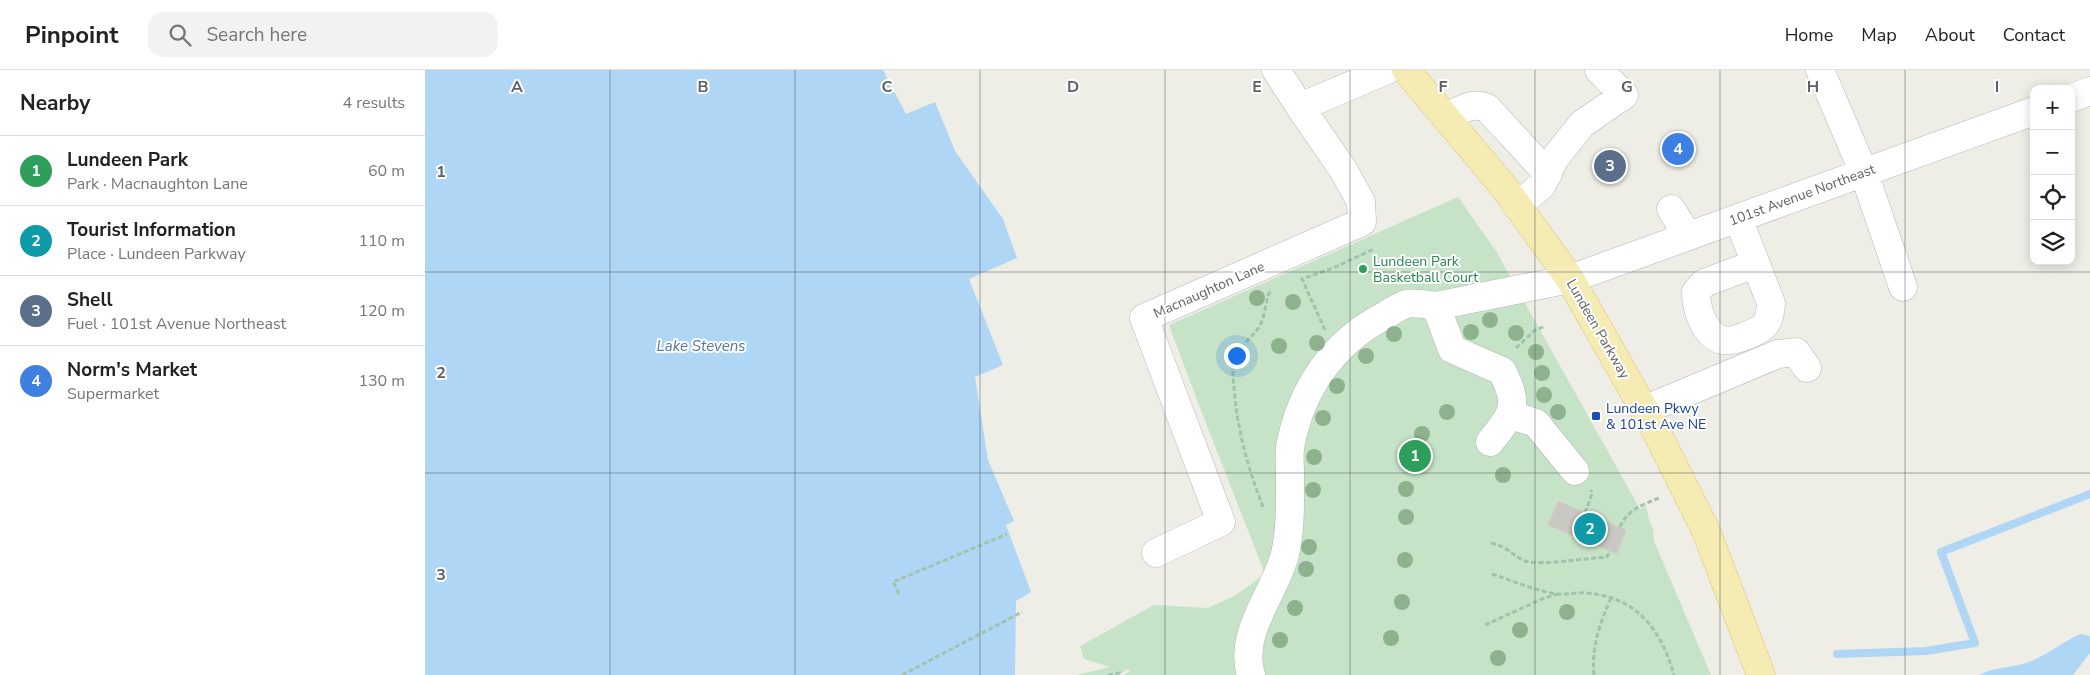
<!DOCTYPE html>
<html lang="en">
<head>
<meta charset="utf-8">
<style>
	body { margin:0; font-family:"Nunito Sans",sans-serif; background:#f2f2f2; color:#222 }
	.controls { position:absolute; right:15px; top:15px; display:grid; overflow:hidden; border-radius:10px; box-shadow:0 2px 12px #0003 }
	.controls button { width:45px; height:45px; display:grid; place-items:center; padding:0; border:0; border-bottom:1px solid #e0e0e0; background:#fff; color:#222; font:25px sans-serif }
	.you { position:absolute; left:811px; top:285px; width:18px; height:18px; margin:-12px; border:4px solid #fff; border-radius:50%; background:#1a73e8; box-shadow:0 0 0 8px #1a73e833 }
	.badge { display:grid; place-items:center; width:32px; height:32px; border-radius:50%; background:#0b8043; color:#fff; font-size:16px; font-weight:700 }
	.pin { position:absolute; translate:-50% -50%; border:2px solid #fff; box-shadow:0 1px 5px #0006 }
	.list { margin:0; padding:0; list-style:none }
	h2 { display:flex; justify-content:space-between; align-items:center; height:65px; margin:0; padding:0 20px; font-size:21px }
	h2 small { font-size:16px; font-weight:400; color:#767676 }
	.list li { display:grid; grid-template-columns:32px 1fr auto; gap:15px; align-items:center; box-sizing:border-box; height:70px; padding:0 20px; border-top:1px solid #e0e0e0 }
	.list b { display:block; font-size:19px; white-space:nowrap }
	.list p { margin:0; font-size:16px; white-space:nowrap; color:#767676 }
	.list em { font-size:16px; font-style:normal; color:#767676 }
	.icon { flex:none; width:28px; height:28px; fill:none; stroke:currentColor; stroke-width:2; stroke-linecap:round; stroke-linejoin:round }
	.map { position:relative; flex:none; width:1665px; height:605px; overflow:hidden }
	header { display:flex; align-items:center; gap:30px; box-sizing:border-box; height:70px; padding:0 25px; background:#fff; border-bottom:1px solid #e0e0e0 }
	header strong { font-size:24px }
	nav { display:flex; gap:28px; margin-inline-start:auto; font-size:18px }
	.search { width:350px; height:45px; background:#f2f2f2; display:flex; align-items:center; gap:12px; box-sizing:border-box; padding:0 18px; border-radius:15px; color:#767676; font-size:19px }
	main { display:flex }
	aside { flex:1; background:#fff }
	.map>svg:first-child { display:block }
	.green { fill:#c6e3c7 }
	.water { fill:#b0d6f5 }
	.lines { fill:none; stroke-linecap:round; stroke-linejoin:round }
	.stream { stroke:#b0d6f5; stroke-width:8 }
	.building { fill:#cac8c3; stroke:#d2cec5 }
	.minor-casing { stroke:#b3b6b9; stroke-width:29 }
	.major-casing { stroke:#e1c26d; stroke-width:29 }
	.path { stroke:#a0c3ab; stroke-width:3; stroke-dasharray:5 2.5; stroke-linecap:butt }
	.minor { stroke:#fff; stroke-width:28 }
	.major { stroke:#f5ecb4; stroke-width:28 }
	.tree { fill:#8eb28d }
	.grid { fill:none; stroke:#5e6165; stroke-width:1; stroke-opacity:0.55 }
	.leisure-dot { fill:#2e9e5b; stroke:#fff; stroke-width:2 }
	.transit-dot { fill:#1a4fb4; stroke:#fff; stroke-width:2 }
	.labels { text-anchor:middle; dominant-baseline:central; stroke-width:4; stroke-linejoin:round; paint-order:stroke }
	.street-label { font-size:14px; fill:#5e6165; stroke:#fff }
	.leisure-label { font-size:14px; fill:#27864d; stroke:#fff; text-anchor:start }
	.transit-label { font-size:14px; fill:#164399; stroke:#fff; text-anchor:start }
	.water-label { font-size:15px; font-style:italic; fill:#4e78a6; stroke:#fff }
	.grid-label { font-size:16px; text-anchor:middle; font-weight:bold; fill:#5e6165; stroke:#fff; stroke-width:4; stroke-linejoin:round; paint-order:stroke }
</style>
</head>
<body>
<header>
<strong>Pinpoint</strong>
<div class="search"><svg class="icon" aria-label="search" viewBox="0 0 24 24"><circle cx="10" cy="10" r="6"/><path d="M15 15l6 6"/></svg>Search here</div>
<nav><a>Home</a><a>Map</a><a>About</a><a>Contact</a></nav>
</header>
<main>
<aside>
<h2>Nearby<small>4 results</small></h2>
<ul class="list">
<li><span class="badge" style="background:#2e9e5b">1</span><div><b>Lundeen Park</b><p>Park · Macnaughton Lane</p></div><em>60 m</em></li>
<li><span class="badge" style="background:#0f9aa8">2</span><div><b>Tourist Information</b><p>Place · Lundeen Parkway</p></div><em>110 m</em></li>
<li><span class="badge" style="background:#5c6f8a">3</span><div><b>Shell</b><p>Fuel · 101st Avenue Northeast</p></div><em>120 m</em></li>
<li><span class="badge" style="background:#3f7fe0">4</span><div><b>Norm's Market</b><p>Supermarket</p></div><em>130 m</em></li>
</ul>
</aside>
<div class="map">
<svg width="1665" height="605" viewBox="0 0 1665 605">
	<rect width="100%" height="100%" fill="#eeede6"/>
	<path class="green" d="M1033,127l38,54 144,258 6,-3 3,14 4,9 1,12 57,134h-587l6,-4 -2,-2 -11,6h-40l33,-8 -26,-8 -4,-13 74,-41 54,3 28,-13 29,-21 -68,-174 -28,-75z"/>
	<path class="water" d="M0,0h458l23,44 29,-12 20,49 48,68 14,39 -48,21 34,86 -28,12 13,83 26,61 -8,4 25,67 -15,9 -1,74h-590z
		M1656,564l9,2v17l-17,22h-93c14,-9 34,-7 49,-13 19,-7 34,-21 52,-28z"/>
	<g class="lines">
		<path class="stream" d="M1412,584l89,-3 49,-8 -34,-91 149,-58"/>
	</g>
	<path class="building" d="M1133,431l68,29 -9,24 -69,-29z"/>
	<g class="lines">
		<defs>
			<path id="minor" d="M851,0l24,37 87,-37
				M1395,0l44,103 39,114
				M1646,28l19,-7
				M1021,47c14,-6 26,-16 41,-9l61,66
				M1092,136l25,-21 13,-27 27,-34 42,-29 -25,-25
				M1246,139l17,27
				M1313,148l33,85c-1,22 -7,26 -26,33 -7,3 -15,6 -23,4 -18,-5 -26,-32 -26,-48l8,-9 51,-19
				M1219,340l134,-56 18,-2 11,16
				M1086,345l25,8 39,48
				M1065,372c23,-29 30,-36 12,-71l-50,-22 -16,-43 134,-27 464,-168
				M731,483l65,-31 -77,-204 218,-96 -1,-20 -17,-31 -44,-64
				M826,605c-13,-43 24,-81 34,-121 6,-26 5,-53 5,-79 0,-9 -1,-18 0,-27 10,-58 43,-106 96,-133 6,-4 14,-9 20,-11 9,-2 22,1 30,2"/>
			<path id="major" d="M981,0l98,117 66,92 84,148 52,104 55,144"/>
		</defs>
		<use href="#minor" class="minor-casing"/>
		<use href="#major" class="major-casing"/>
		<path class="path" d="M900,260l-23,-51 31,-11 41,-19
			M1091,278l18,-17 9,-4
			M838,437c-15,-39 -26,-77 -29,-120 -1,-8 -2,-22 1,-30 5,-11 15,-18 22,-27 8,-10 8,-25 12,-37l2,-1
			M1160,443l7,-19 -1,-4
			M1195,457c7,-17 22,-22 39,-29
			M1066,473c18,4 20,12 34,18 15,5 63,-3 81,-4l5,-5
			M1067,504c21,7 44,17 66,20 9,1 18,-2 27,-1 51,3 76,36 89,82
			M474,524l-6,-12 114,-48
			M1060,555l57,-26 16,-5
			M477,605l120,-63
			M683,605l12,-2 1,2
			M1169,605c-3,-28 6,-52 17,-77"/>
		<use href="#minor" class="minor"/>
		<use href="#major" class="major"/>
	</g>
	<g class="tree">
		<circle cx="832" cy="228" r="8"/>
		<circle cx="868" cy="232" r="8"/>
		<circle cx="1065" cy="250" r="8"/>
		<circle cx="1046" cy="262" r="8"/>
		<circle cx="1091" cy="263" r="8"/>
		<circle cx="969" cy="264" r="8"/>
		<circle cx="892" cy="273" r="8"/>
		<circle cx="854" cy="276" r="8"/>
		<circle cx="1111" cy="282" r="8"/>
		<circle cx="941" cy="286" r="8"/>
		<circle cx="1117" cy="303" r="8"/>
		<circle cx="912" cy="316" r="8"/>
		<circle cx="1119" cy="325" r="8"/>
		<circle cx="1022" cy="342" r="8"/>
		<circle cx="1133" cy="342" r="8"/>
		<circle cx="898" cy="348" r="8"/>
		<circle cx="997" cy="364" r="8"/>
		<circle cx="889" cy="387" r="8"/>
		<circle cx="985" cy="391" r="8"/>
		<circle cx="1078" cy="405" r="8"/>
		<circle cx="981" cy="419" r="8"/>
		<circle cx="888" cy="420" r="8"/>
		<circle cx="981" cy="447" r="8"/>
		<circle cx="884" cy="477" r="8"/>
		<circle cx="980" cy="490" r="8"/>
		<circle cx="881" cy="499" r="8"/>
		<circle cx="977" cy="532" r="8"/>
		<circle cx="870" cy="538" r="8"/>
		<circle cx="1142" cy="542" r="8"/>
		<circle cx="1095" cy="560" r="8"/>
		<circle cx="966" cy="568" r="8"/>
		<circle cx="855" cy="570" r="8"/>
		<circle cx="1073" cy="588" r="8"/>
	</g>
	<path class="grid" d="M185,0v605M370,0v605M555,0v605M740,0v605M925,0v605M1110,0v605M1295,0v605M1480,0v605M0,202h1665M0,403h1665"/>
	<circle class="leisure-dot" cx="938" cy="199" r="5"/>
	<rect class="transit-dot" x="1166" y="341" width="10" height="10" rx="2.5"/>
	<g class="labels">
		<g class="street-label">
			<text transform="translate(1377 125) rotate(-20)">101st Avenue Northeast</text>
			<text transform="translate(784 220) rotate(-24)">Macnaughton Lane</text>
			<text transform="translate(1173 259) rotate(60)">Lundeen Parkway</text>
		</g>
		<g class="leisure-label">
			<text x="948" y="191">Lundeen Park<tspan x="948" dy="16">Basketball Court</tspan></text>
		</g>
		<g class="transit-label">
			<text x="1181" y="338">Lundeen Pkwy<tspan x="1181" dy="16">&amp; 101st Ave NE</tspan></text>
		</g>
		<g class="water-label">
			<text x="276" y="276">Lake Stevens</text>
		</g>
	</g>
	<g class="grid-label">
		<text x="92" y="22">A</text>
		<text x="278" y="22">B</text>
		<text x="462" y="22">C</text>
		<text x="648" y="22">D</text>
		<text x="832" y="22">E</text>
		<text x="1018" y="22">F</text>
		<text x="1202" y="22">G</text>
		<text x="1388" y="22">H</text>
		<text x="1572" y="22">I</text>
		<text x="16" y="107">1</text>
		<text x="16" y="308">2</text>
		<text x="16" y="510">3</text>
	</g>
</svg>
<div class="controls">
<button>+</button>
<button>−</button>
<button><svg class="icon" aria-label="locate" viewBox="0 0 24 24"><circle cx="12" cy="12" r="6"/><path d="M12 2v4M12 18v4M2 12h4M18 12h4"/></svg></button>
<button><svg class="icon" aria-label="layers" viewBox="0 0 24 24"><path d="M12 4l9 5-9 5-9-5zM3 14l9 5 9-5"/></svg></button>
</div>
<div class="you"></div>
<div class="pin badge" style="left:990px;top:386px;background:#2e9e5b">1</div>
<div class="pin badge" style="left:1165px;top:459px;background:#0f9aa8">2</div>
<div class="pin badge" style="left:1185px;top:96px;background:#5c6f8a">3</div>
<div class="pin badge" style="left:1253px;top:79px;background:#3f7fe0">4</div>
</div>
</main>
</body>
</html>
